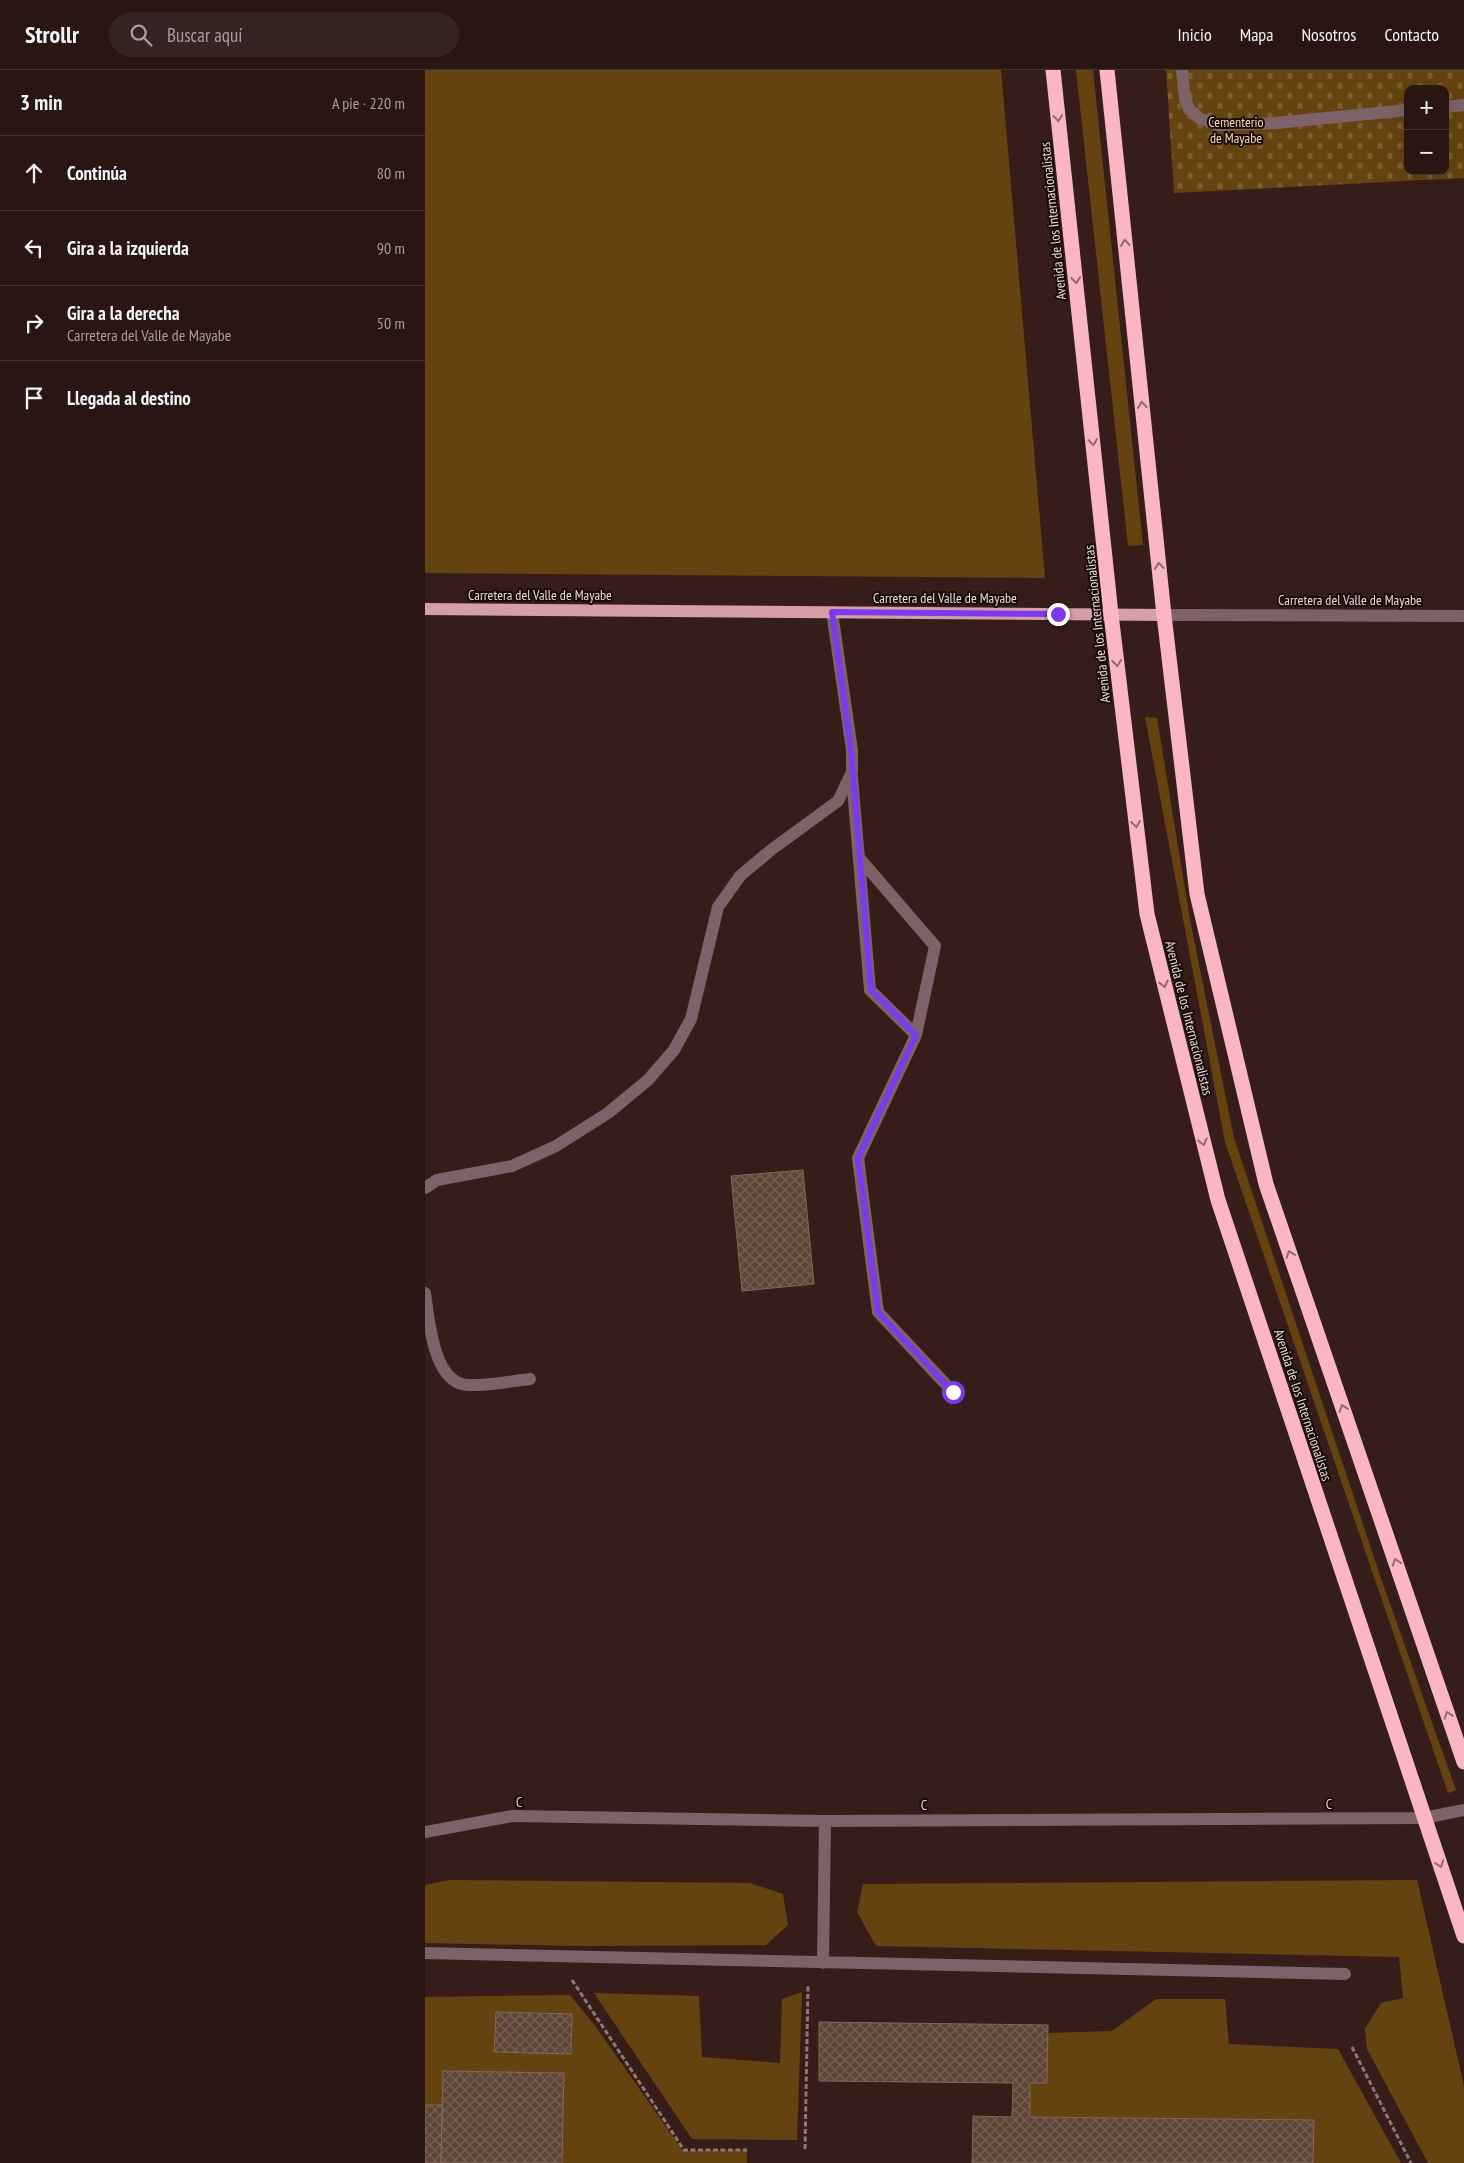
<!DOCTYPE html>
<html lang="es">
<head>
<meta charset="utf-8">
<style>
	body { margin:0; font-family:"PT Sans Narrow",sans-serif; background:#352321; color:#f1f3f6 }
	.controls { position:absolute; right:15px; top:15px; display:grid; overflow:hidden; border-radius:10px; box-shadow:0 5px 20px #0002 }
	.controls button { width:45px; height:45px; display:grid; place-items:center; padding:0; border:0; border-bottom:1px solid #453533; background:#291613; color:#f1f3f6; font:25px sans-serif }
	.stop { position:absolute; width:15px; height:15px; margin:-11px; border:4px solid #7c3aed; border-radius:50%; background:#fff }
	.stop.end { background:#7c3aed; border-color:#fff; box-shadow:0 1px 5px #0008 }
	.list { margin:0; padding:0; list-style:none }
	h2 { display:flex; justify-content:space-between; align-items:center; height:65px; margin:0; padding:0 20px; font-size:21px }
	h2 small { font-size:16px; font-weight:400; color:#a59fa0 }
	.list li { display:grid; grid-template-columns:32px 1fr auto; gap:15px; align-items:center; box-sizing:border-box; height:75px; padding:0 20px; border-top:1px solid #453533 }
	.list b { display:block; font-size:19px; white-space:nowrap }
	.list p { margin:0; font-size:16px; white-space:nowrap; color:#a59fa0 }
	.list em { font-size:16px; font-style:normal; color:#a59fa0 }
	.icon { flex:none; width:28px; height:28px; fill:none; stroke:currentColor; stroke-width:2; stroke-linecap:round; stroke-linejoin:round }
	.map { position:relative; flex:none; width:1039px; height:2093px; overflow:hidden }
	header { display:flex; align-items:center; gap:30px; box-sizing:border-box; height:70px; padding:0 25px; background:#291613; border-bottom:1px solid #453533 }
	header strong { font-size:24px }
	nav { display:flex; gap:28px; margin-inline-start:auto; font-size:18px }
	.search { width:350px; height:45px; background:#352321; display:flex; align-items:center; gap:12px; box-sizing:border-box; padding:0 18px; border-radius:28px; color:#a59fa0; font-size:19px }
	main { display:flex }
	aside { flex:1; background:#291613 }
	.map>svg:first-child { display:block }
	.green { fill:#654310 }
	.cemetery { fill:url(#cemetery-stones); fill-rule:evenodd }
	.building { fill:url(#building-cross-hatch); stroke:#826757 }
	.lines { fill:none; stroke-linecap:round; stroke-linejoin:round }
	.path { stroke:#8e7875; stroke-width:3; stroke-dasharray:5 2.5; stroke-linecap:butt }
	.minor { stroke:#7d6267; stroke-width:12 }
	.major { stroke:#d69ea8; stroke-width:12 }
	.highway { stroke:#fab6c2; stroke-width:15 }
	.oneway { stroke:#93696f }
	.route { stroke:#7c3aed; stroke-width:6 }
	.labels { text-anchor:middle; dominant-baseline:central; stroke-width:4; stroke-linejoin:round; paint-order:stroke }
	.park-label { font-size:14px; fill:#fddab1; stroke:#160b09 }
	.street-label { font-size:14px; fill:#ead8d5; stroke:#160b09 }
</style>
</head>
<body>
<header>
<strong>Strollr</strong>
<div class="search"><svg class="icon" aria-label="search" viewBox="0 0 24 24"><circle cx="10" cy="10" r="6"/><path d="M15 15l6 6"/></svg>Buscar aquí</div>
<nav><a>Inicio</a><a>Mapa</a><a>Nosotros</a><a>Contacto</a></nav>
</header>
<main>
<aside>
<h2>3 min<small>A pie · 220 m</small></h2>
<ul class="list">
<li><svg class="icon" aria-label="ahead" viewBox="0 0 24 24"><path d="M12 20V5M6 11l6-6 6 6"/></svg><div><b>Continúa</b></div><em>80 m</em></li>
<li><svg class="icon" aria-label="left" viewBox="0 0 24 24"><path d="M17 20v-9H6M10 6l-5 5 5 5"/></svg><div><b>Gira a la izquierda</b></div><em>90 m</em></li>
<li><svg class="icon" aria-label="right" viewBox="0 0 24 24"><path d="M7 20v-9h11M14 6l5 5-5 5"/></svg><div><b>Gira a la derecha</b><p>Carretera del Valle de Mayabe</p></div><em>50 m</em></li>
<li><svg class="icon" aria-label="arrive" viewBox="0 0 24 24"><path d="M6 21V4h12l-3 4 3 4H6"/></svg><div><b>Llegada al destino</b></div></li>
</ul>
</aside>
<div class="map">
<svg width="1039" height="2093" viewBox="0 0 1039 2093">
	<defs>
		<pattern id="cemetery-stones" width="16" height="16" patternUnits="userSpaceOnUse" patternTransform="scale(1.25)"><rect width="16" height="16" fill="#654310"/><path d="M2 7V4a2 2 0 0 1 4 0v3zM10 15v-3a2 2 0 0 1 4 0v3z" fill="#7b5d32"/></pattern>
		<pattern id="building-cross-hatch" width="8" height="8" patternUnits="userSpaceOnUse" patternTransform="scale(1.25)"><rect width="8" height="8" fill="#5e4537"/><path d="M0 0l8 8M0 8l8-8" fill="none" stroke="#755f53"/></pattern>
	</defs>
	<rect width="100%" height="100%" fill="#371d19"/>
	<path class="green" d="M0,0h576l44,508 -620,-5z
		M651,0h17l50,475 -15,1z
		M720,647l12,1 34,207 43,213 148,443 74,209 -8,3 -223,-651z
		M24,1810l301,3 33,11 5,31 -22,20 -187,1 -154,-3v-58z
		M992,1810l47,206v77h-36l-61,-114 -2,-20 16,-26 22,-5 -4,-41 -523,-11 -19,-34 6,-28z
		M377,1922l-5,148 -105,-1 -98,-146 105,3 3,61 78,6 2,-64z
		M145,1925l26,32 87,124 64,-1v13h-322v-166z
		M731,1929h69l4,45 109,5 63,114h-88l1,-43 -284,-3v-34l18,-50 64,-2z"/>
	<path class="cemetery" d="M741,0h298v108l-290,15zM983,19h37v82h-37z"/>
	<path class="building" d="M378,1100l11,114 -72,7 -11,-115z
		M71,1942l76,2 -1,40 -77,-2z
		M394,1952l229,3 -1,58h-17v34l284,3 -1,43h-341l1,-47 39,1 1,-34 -194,-2z
		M18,2001l121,2 -2,90h-121z
		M0,2035h17l-1,58h-16z"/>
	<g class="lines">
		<path class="path" d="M147,1910l112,170h63
			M927,1977l59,116
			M380,2079l3,-164"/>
		<path class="minor" d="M757,0l3,28 4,11 10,9 18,7 59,-2 132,-13
			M1020,37l19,-2
			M739,545l300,1
			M427,707l18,213 46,45 -58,123 20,154 75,80
			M435,789l75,87 -19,89
			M0,1118l12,-8 75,-14 44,-20 52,-33 40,-33 26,-30 17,-31 27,-112 22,-31 31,-26 67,-49 14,-29v-22l-20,-138
			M0,1223c4,26 8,91 43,92 20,1 42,-4 62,-6
			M0,1762l87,-16 313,5 599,-3 40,-8
			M0,1883l920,21
			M398,1893l2,-142"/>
		<path class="major" d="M0,539l739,6"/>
		<path class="highway" d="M628,0l58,544 36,300 71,286 246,736
			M682,0l57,545 33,279 69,290 198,578"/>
	</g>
	<defs><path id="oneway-chevron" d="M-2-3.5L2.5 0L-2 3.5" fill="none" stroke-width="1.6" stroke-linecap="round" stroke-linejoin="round" transform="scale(1.25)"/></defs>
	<g class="oneway">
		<use href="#oneway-chevron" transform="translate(633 48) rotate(84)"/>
		<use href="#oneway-chevron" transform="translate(700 173) rotate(-96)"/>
		<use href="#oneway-chevron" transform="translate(651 210) rotate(84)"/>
		<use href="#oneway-chevron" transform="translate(717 335) rotate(-96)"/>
		<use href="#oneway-chevron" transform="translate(668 372) rotate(84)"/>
		<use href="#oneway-chevron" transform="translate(734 496) rotate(-96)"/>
		<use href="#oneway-chevron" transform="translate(692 593) rotate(83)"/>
		<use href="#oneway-chevron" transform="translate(711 754) rotate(83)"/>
		<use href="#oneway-chevron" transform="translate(739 914) rotate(76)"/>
		<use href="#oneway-chevron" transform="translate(778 1072) rotate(76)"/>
		<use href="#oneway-chevron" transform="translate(865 1184) rotate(-109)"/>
		<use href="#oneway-chevron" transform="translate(918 1338) rotate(-109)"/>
		<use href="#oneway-chevron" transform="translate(971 1492) rotate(-109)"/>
		<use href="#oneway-chevron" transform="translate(1023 1645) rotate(-109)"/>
		<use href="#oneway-chevron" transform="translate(1015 1794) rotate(71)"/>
	</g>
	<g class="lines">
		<path class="route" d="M528,1322l-75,-80 -20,-154 58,-123 -45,-45 -20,-240 -19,-138 226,2"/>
	</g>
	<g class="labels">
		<g class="park-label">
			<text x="811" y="52">Cementerio<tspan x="811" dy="16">de Mayabe</tspan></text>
		</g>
		<g class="street-label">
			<text transform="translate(628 151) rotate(-96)">Avenida de los Internacionalistas</text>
			<text x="115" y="525">Carretera del Valle de Mayabe</text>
			<text x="520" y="528">Carretera del Valle de Mayabe</text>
			<text x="925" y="530">Carretera del Valle de Mayabe</text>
			<text transform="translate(672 554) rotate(-96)">Avenida de los Internacionalistas</text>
			<text transform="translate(764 948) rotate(76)">Avenida de los Internacionalistas</text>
			<text transform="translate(878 1335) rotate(72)">Avenida de los Internacionalistas</text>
			<text transform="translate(94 1732) rotate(-1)">C</text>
			<text x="904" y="1734">C</text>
			<text x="499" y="1735">C</text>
		</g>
	</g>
</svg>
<div class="controls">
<button>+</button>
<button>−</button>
</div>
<div class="stop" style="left:528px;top:1322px"></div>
<div class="stop end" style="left:633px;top:544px"></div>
</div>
</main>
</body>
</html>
